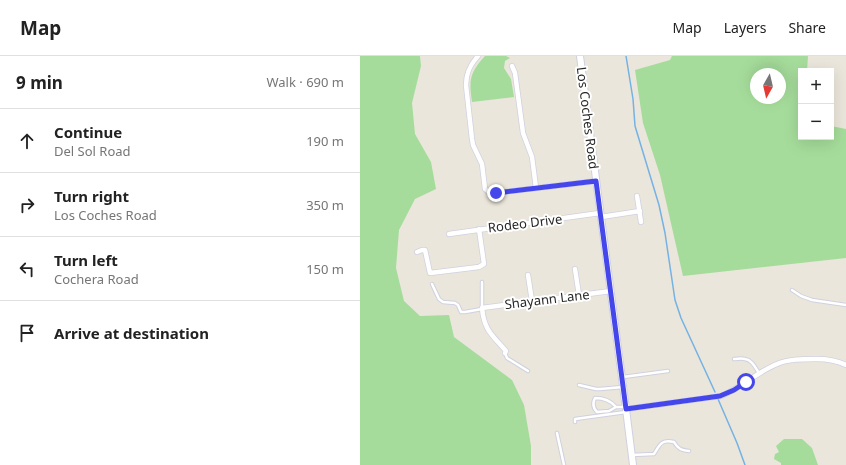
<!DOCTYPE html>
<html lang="en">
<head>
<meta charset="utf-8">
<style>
	body { margin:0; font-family:"Noto Sans",sans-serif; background:#f6f6f6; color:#222 }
	.controls { position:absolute; right:12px; top:12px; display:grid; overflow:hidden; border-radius:0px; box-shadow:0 4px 16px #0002 }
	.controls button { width:36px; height:36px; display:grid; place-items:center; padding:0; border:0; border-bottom:1px solid #e0e0e0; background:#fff; color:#222; font:20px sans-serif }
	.compass { position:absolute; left:390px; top:12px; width:36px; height:36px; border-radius:50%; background:#fff; box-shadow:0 4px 16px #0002; rotate:188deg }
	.stop { position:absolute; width:12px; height:12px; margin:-9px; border:3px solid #4647eb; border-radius:50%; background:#fff }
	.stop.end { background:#4647eb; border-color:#fff; box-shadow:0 1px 4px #0008 }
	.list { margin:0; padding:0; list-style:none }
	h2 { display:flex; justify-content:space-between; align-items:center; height:52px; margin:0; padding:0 16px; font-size:17px }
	h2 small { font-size:13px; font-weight:400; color:#767676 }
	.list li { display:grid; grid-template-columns:26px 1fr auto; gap:12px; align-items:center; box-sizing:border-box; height:64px; padding:0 16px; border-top:1px solid #e0e0e0 }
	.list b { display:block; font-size:15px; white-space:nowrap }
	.list p { margin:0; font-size:13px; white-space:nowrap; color:#767676 }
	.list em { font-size:13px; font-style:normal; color:#767676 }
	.icon { flex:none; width:22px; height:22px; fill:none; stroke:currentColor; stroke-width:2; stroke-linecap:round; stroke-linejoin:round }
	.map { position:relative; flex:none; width:486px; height:409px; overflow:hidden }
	header { display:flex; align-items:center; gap:24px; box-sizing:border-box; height:56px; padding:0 20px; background:#fff; border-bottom:1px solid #e0e0e0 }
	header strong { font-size:19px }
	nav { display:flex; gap:22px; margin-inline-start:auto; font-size:14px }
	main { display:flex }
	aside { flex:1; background:#fff }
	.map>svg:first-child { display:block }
	.green { fill:#a5dc9b; fill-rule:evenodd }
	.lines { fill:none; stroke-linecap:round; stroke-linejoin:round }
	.stream { stroke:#75b2e4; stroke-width:1.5 }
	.lane-casing { stroke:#d0d1e0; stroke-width:4.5 }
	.street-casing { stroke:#d0d1e0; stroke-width:6 }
	.secondary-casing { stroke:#d0d1e0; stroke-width:8 }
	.lane { stroke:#fff; stroke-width:2.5 }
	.street { stroke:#fff; stroke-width:4.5 }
	.secondary { stroke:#fff; stroke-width:6 }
	.route { stroke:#4647eb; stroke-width:5 }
	.labels { text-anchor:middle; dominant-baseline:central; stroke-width:4; stroke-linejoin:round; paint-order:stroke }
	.street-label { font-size:13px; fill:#282828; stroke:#fff }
</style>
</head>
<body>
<header>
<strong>Map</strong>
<nav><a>Map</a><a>Layers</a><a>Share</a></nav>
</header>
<main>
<aside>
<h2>9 min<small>Walk · 690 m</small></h2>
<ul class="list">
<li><svg class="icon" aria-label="ahead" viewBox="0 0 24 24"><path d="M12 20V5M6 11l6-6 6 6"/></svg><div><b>Continue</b><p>Del Sol Road</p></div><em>190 m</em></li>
<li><svg class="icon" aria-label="right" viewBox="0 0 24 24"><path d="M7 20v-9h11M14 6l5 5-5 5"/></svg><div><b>Turn right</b><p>Los Coches Road</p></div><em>350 m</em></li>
<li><svg class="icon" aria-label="left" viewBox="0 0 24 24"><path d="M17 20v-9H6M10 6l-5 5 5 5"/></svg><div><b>Turn left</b><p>Cochera Road</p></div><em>150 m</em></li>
<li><svg class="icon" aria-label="arrive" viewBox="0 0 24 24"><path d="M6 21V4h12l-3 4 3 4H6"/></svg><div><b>Arrive at destination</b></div></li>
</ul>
</aside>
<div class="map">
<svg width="486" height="409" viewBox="0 0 486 409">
	<rect width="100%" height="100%" fill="#eae6db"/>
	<path class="green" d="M0,0h60l1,10 -9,37 3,31 16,28 5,27 -21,10 -16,31 -3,38 8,33 16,15 29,-1 5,22 58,43 12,25 7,41v19h-171z
		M125,0h21l4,2 -5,3 -1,7 7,11 3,18 -42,5c-3,-21 -3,-29 13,-46z
		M312,0h136l-1,15h-6v66h30v-11l15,3v129l-163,18 -23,-101 -17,-52 -8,-53 35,-10zM396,18h24v24h-24z
		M424,383h18l10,9 6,17h-37v-2l-7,-4 1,-5 4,-2 -3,-6z"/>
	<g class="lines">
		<path class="stream" d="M266,0l7,43 2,27 24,79 6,28 10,67 6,18 34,74
			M358,343l19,44 8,22"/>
		<defs>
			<path id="lane" d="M122,226v25
				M72,228l7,15 4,3 12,1 3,2 3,7h4l17,-3
				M432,234l9,6 11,4 34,5
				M145,297l2,5 21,13
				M374,303c4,0 7,-1 11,0 7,1 10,8 14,14
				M263,321l45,-6
				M219,329l17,4h4l23,-2
				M256,351l-7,4 -12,1c-4,-4 -5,-8 -2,-14 9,0 16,3 21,9h10
				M215,366v-3l51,-7
				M197,377l7,32
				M272,399l22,-1c6,-10 8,-15 20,-12 4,7 7,8 15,9"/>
			<path id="street" d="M118,0c-8,9 -12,17 -12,29l6,54 1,6 9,19 3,25 4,3 7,1 100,-12
				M152,10l3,7 8,60 9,24 4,31
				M277,140l4,26
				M241,161l39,-6
				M89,178l151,-21
				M57,196l5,-2h3l5,23 49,-6 5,-3 -5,-35
				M215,213l4,26
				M168,219l4,26
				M145,297l1,-2c-14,-16 -22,-21 -24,-43l129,-17
				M266,353l95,-13c20,-8 36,-24 56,-32 11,-5 26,-5 39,-5 11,0 20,1 30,6"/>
			<path id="secondary" d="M220,0l46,353 7,56"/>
		</defs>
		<use href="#lane" class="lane-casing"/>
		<use href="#street" class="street-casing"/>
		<use href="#secondary" class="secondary-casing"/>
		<use href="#lane" class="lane"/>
		<use href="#street" class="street"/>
		<use href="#secondary" class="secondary"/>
	</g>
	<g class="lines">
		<path class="route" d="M136,137l100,-12 30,228 94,-13 14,-6 12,-8"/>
	</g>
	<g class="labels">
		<g class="street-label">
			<text transform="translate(228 62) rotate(83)">Los Coches Road</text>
			<text transform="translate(165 167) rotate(-7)">Rodeo Drive</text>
			<text transform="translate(187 243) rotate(-7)">Shayann Lane</text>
		</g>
	</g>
</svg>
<div class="controls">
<button>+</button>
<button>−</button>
</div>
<svg class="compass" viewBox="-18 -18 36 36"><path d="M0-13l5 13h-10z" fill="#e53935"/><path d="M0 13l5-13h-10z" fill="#767676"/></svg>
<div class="stop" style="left:386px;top:326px"></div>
<div class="stop end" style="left:136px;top:137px"></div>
</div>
</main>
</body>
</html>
